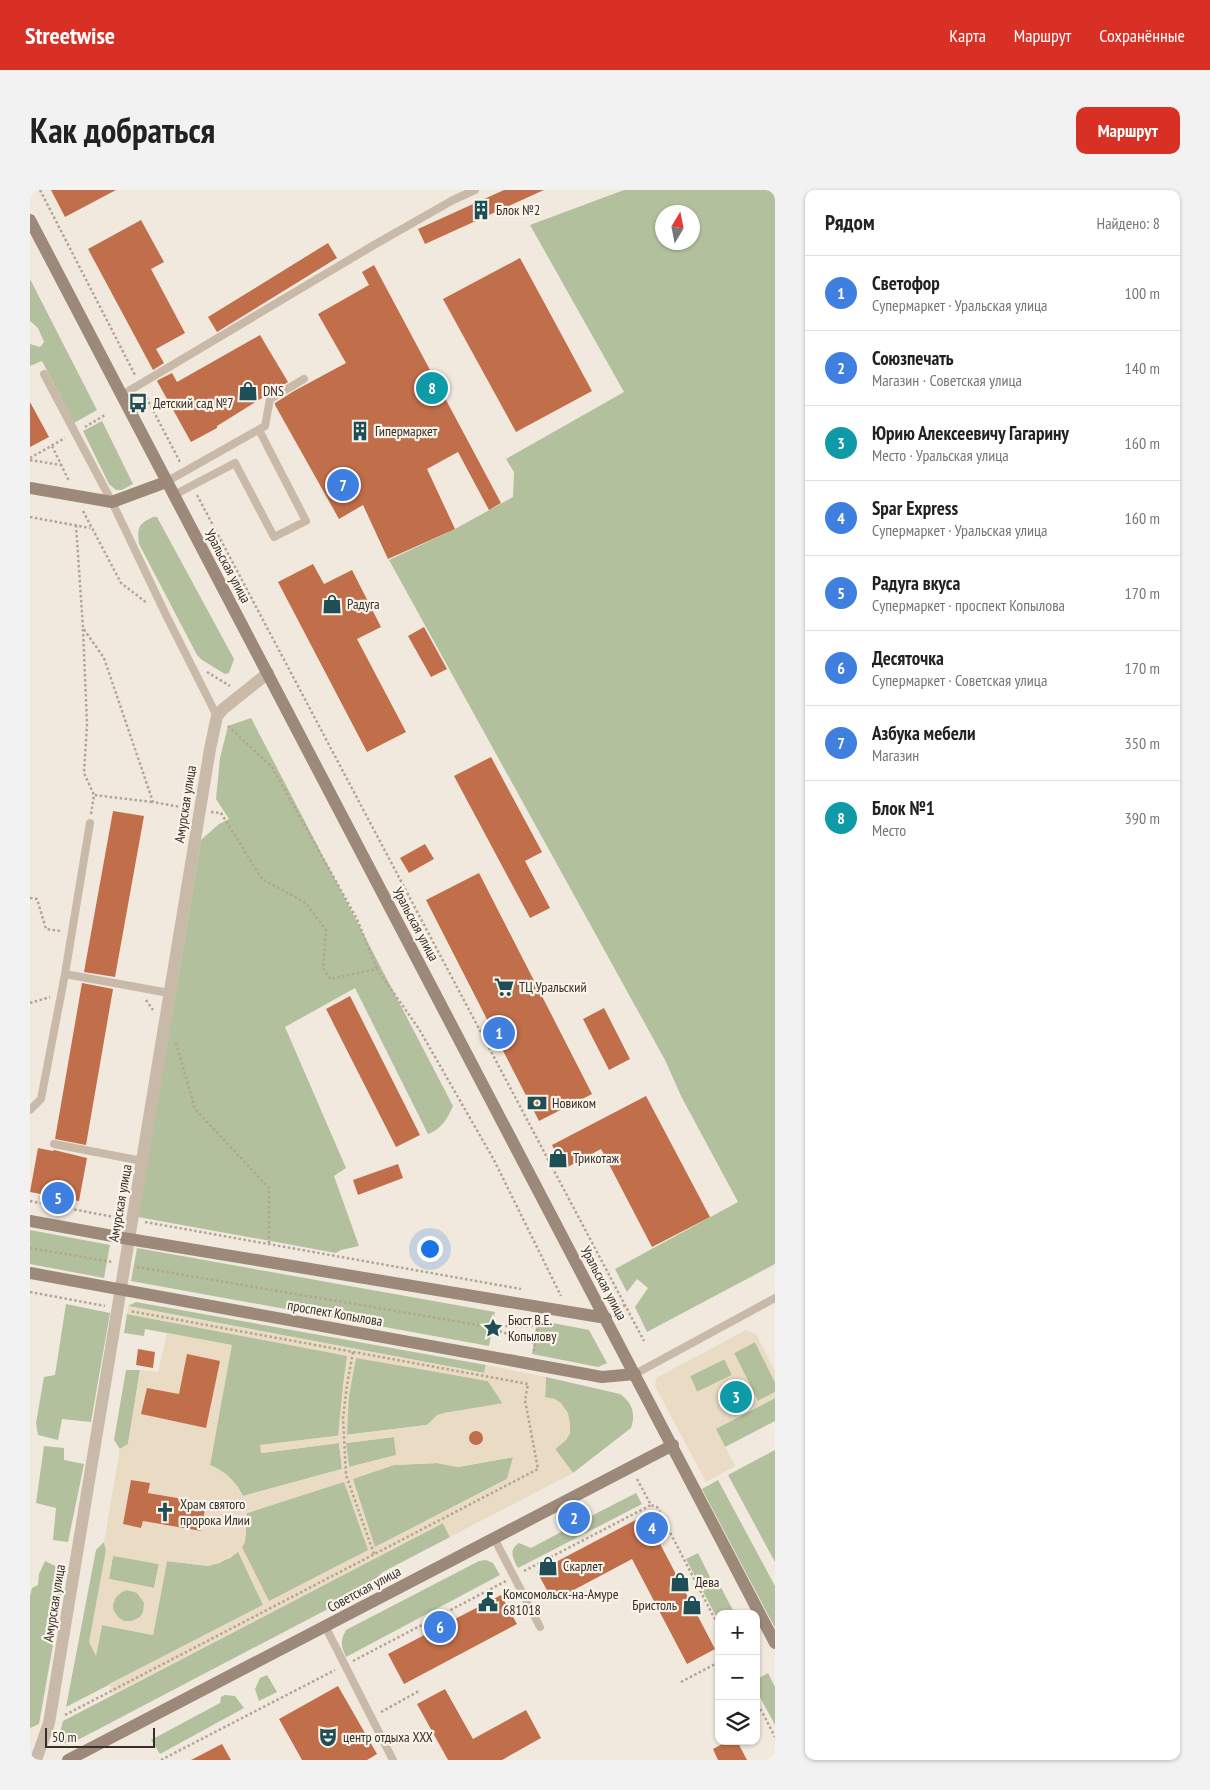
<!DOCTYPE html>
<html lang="ru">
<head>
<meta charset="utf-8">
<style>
	body { margin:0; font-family:"PT Sans Narrow",sans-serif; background:#f2f2f2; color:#222 }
	.controls { position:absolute; right:15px; bottom:15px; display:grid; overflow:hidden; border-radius:10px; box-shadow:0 1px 4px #0004 }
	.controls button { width:45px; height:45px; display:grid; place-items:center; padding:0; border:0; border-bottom:1px solid #e0e0e0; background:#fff; color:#222; font:25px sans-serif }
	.compass { position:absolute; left:625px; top:15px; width:45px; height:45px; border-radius:50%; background:#fff; box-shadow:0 1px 4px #0004; rotate:10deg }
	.scale { position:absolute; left:15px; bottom:12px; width:110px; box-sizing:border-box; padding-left:5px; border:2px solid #362e29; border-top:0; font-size:14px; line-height:18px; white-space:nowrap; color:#362e29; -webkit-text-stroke:4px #f9f3e9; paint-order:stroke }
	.you { position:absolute; left:399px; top:1058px; width:18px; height:18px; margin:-12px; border:4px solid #fff; border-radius:50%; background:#1a73e8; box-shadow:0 0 0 8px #1a73e833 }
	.badge { display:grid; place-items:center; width:32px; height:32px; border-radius:50%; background:#d93025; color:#fff; font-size:16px; font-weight:700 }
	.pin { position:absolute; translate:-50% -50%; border:2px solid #fff; box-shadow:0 1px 5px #0006 }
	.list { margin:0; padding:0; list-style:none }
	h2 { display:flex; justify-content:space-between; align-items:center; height:65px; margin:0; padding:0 20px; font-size:21px }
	h2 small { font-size:16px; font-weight:400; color:#767676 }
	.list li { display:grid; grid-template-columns:32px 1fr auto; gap:15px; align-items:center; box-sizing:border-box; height:75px; padding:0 20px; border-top:1px solid #e0e0e0 }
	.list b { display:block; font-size:19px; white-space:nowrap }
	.list p { margin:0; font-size:16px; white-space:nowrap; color:#767676 }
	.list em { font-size:16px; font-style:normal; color:#767676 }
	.icon { flex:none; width:28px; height:28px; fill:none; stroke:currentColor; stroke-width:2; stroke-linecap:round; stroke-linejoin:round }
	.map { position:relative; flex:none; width:745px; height:1570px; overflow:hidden; border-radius:10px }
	header { display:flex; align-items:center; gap:30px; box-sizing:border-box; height:70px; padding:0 25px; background:#d93025; color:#fff }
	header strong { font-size:24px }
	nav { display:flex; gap:28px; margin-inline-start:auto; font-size:18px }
	.intro { display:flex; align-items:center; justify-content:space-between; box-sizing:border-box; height:120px; padding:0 30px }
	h1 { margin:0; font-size:35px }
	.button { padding:12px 22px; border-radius:10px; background:#d93025; color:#fff; font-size:18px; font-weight:700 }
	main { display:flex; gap:30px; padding:0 30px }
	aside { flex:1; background:#fff; border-radius:10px; box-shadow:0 1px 4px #0004 }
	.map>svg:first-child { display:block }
	.green { fill:#b2c09d; fill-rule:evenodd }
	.plaza { fill:#e9dbc4; fill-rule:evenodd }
	.building { fill:#c16e4a }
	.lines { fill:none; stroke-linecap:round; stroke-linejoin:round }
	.path { stroke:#b5a493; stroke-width:2.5; stroke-dasharray:2.5 2.5; stroke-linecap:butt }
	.lane { stroke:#c9b9a9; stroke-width:8 }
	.street { stroke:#c9b9a9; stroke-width:12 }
	.secondary { stroke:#9d897a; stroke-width:12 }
	.labels { text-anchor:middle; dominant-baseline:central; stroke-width:4.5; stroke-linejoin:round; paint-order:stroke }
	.poi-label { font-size:14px; fill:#362e29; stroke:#f9f3e9; text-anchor:start }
	.street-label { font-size:14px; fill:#362e29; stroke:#f9f3e9 }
</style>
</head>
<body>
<header>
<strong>Streetwise</strong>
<nav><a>Карта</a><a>Маршрут</a><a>Сохранённые</a></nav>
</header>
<div class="intro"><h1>Как добраться</h1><a class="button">Маршрут</a></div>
<main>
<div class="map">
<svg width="745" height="1570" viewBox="0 0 745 1570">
	<rect width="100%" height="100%" fill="#f1e9dd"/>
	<path class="green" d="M594,0h151v1074l-128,68 -12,-25 13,-19 -11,-9 -10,13 -12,-23 123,-67 -57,-106 -16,-36 -276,-500 66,-31 58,-32 1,-25 -8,-13 118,-67 -94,-167zM662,22v30h-30v-30z
		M0,89l67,131 -23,13 -32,-62 -12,5v-22l10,3 4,-5 -6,-14 -8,-7z
		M72,231l31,63 -11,6h-6l-7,-6 -26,-53z
		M123,327h4l77,142 -5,14 -4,1 -23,-14 -5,-5 -58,-111c-2,-16 -1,-20 14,-27z
		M221,528l202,388c-6,13 -11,23 -25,28l-73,-146 -70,39 61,141 -12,8 25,70 -18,4 -5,3 -198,-36 63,-377 18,-16 10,-5 -13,-20 4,-41 8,-32z
		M0,1040l80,15 -6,33 -74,-14z
		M107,1058l358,64 -6,34 -358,-65z
		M106,1112l350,63 -2,8 -356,-67z
		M36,1114l44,9 -19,109 -29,-3 -4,21 -20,-5 -2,-12 8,-46 11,-2z
		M97,1124l361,67 15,23 -59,9 -17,12 -166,20 1,8 77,-10 3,26 -99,27c-7,-14 -18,-25 -33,-31l21,-120 -86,-16 -1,7 -20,-3z
		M507,1130l52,10 18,33 -9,4 -66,-13z
		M725,1152l20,40v10l-17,9 -24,-48z
		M695,1169l7,16 -35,17 -7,-16z
		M96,1180h14l-12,74 -8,5 -6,-9z
		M516,1187l74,17c12,8 16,20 11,34l-58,45 -18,-24 11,-9 4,-7 -25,-36z
		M745,1208v23l-50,26 -10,-18z
		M364,1247l3,18 -48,12 -3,-24z
		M14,1256l20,2v12l20,4 -16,78 -15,-2 3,-32 -20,-5z
		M745,1260v112l-47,-87z
		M484,1267l-7,22 -441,228 30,-157 8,-8 2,8 -10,105 6,-30 51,10 14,-74 41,5 22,-8 10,-8 5,-8 2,-29 147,-48 43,-2 21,4z
		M688,1290l57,106v42l-73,-139z
		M606,1303l6,11 -124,64c-5,-9 -10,-18 1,-25l12,5 30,-16 2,-12 2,-1 5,8z
		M413,1333l7,14 -67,35 -19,18 -292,153h-8l-5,-6 4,-16z
		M668,1363l13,26 6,1 18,34h-16v8l-33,-63z
		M83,1365l46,9 -5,24 -45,-9z
		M456,1370l7,3 7,12 -154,82c-5,-11 -6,-16 0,-27l133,-69z
		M15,1371l21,10 -27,153 -9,4v-132l2,-8 6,-3 1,-11z
		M83 1416a16 16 0 1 1 32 0a16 16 0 1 1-32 0Z
		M738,1483l7,14v38l-19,-35v-10z
		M237,1485l10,17 -18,9 -4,-12 5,-11z
		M195,1505l10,1 9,12 -84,46 -9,-14 69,-37 1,-6z"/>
	<path class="plaza" d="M98,1116l356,67 2,-8 60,12 -1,20 10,2 6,4 7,10 2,10v10l-4,6 -11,10 18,24 -123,64 -7,-14 -330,171 -4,-10 154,-79 -25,-53 -18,11 -12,3 -41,-5 -14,74 -51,-10 -6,31 -7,-14 17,-92 -2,-8 16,-93 8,-5 12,-74 18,2 9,-39 65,12 -22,120 16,9 12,13 5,9 99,-27 -3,-26 -78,10 -1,-8 78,-9 5,-51 4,-29 -220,-42zM326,1168l132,23 15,22 -59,10 -7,2 -10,10 -80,10 2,-39zM117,1198l32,6 27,34 -64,-14zM364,1247l2,18 -47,12 -3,-24zM483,1267l-6,22 -132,68 -22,-68 41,-14 43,-2 21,4zM101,1290l19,3 -2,10 58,11 -6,27 -57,-10 -2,7 -18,-4zM314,1292l24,68 -99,51 -27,-54 3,-5 2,-29zM83,1366l46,8 -5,24 -45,-9zM97,1400l10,3 7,10 -1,9 -3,5 -8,4h-8l-5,-3 -6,-8v-5l3,-8 6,-5z
		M716,1140l10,4 19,37v11l-20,-40 -21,11 24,48 17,-9v6l-59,31 19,37 -29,16 -51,-96 1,-8zM694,1169l8,16 -35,17 -7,-16zM711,1195l9,16 -19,9 -8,-17z"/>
	<path class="building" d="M21,0h65l-51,27z
		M474,0h40l-119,54 -7,-15z
		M111,30l23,42 -13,7 34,64 -29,16 8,14 -11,7 -65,-121z
		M298,53l9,15 -120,74 -9,-15z
		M490,68l72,133 -76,41 -73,-133z
		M344,75l127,238 -12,7 -31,-58 -31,17 28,60 -67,30 -25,-54 -24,14 -64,-114v-2l19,-12 52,-28 -28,-49 51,-29 -7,-13z
		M230,145l28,47 -71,44v2l-26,14 -34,-61 1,-1 14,-7 5,9z
		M0,212l19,35 -19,10z
		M283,374l11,20 28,-14 29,57 -24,12 49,93 -39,20 -89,-170z
		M394,437l23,42 -16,8 -23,-41z
		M461,567l51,95 -17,9 25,47 -20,10 -76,-142z
		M83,621l31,5 -29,161 -31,-5z
		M395,654l9,15 -25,14 -9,-15z
		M449,683l113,221 -53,27 -113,-221z
		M52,793l31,6 -27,156 -31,-6z
		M320,806l70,139 -24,12 -70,-138z
		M574,818l26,51 -21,11 -26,-51z
		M616,906l64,121 -58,30 -51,-98 -37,20 -12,-24z
		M8,958l15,3 1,-1 33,8 -8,43 -49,-9z
		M368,974l5,14 -45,17 -5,-15z
		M108,1159l17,3 -2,16 -17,-3z
		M157,1164l33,7 -14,67 -65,-14 6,-26 32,6z
		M439 1248a7 7 0 1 1 14 0a7 7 0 1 1-14 0Z
		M101,1290l19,3 -2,10 58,10 -5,28 -58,-10 -2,7 -18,-4z
		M615,1325l70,134 -28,15 -55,-105 -79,42 -16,-29z
		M471,1405l16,29 -113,60 -16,-30z
		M308,1496l39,68 -10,6h-65l-23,-41z
		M415,1499l28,50 53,-29 15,28 -39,22h-54l-31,-56z
		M698,1551h9l10,19h-29l-5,-11z
		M192,1554l9,16h-40z"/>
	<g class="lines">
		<path class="path" d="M10,0l95,185
			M114,203l36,69
			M55,237l20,-12
			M22,256l17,35
			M0,268l35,-20
			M0,270l31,5
			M167,305l447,846
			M53,321l38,72 26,20
			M0,327l60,11
			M46,335l7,103 21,30 49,144 33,6
			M53,439l4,95 -3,49 10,22
			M177,482l23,14
			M198,536l44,41 85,152 20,50
			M181,622l10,1 41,66 44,24 20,27 -3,38 7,11 47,-10 42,60 75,131 67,136
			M61,624l3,-19 58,7
			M0,708l7,1 9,30 15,2
			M116,810l7,10
			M0,813l20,-6
			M146,853l19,66 74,79v56
			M0,1011l89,17
			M115,1032l376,67
			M0,1058l82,14
			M107,1077l347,59
			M0,1102l75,14
			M583,1114l13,2
			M505,1153l-51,-17h54
			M504,1161l5,-32
			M323,1162l-6,33 -4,33 3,57 28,79
			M607,1289l14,26 6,2 62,120
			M494,1381l127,-66
			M323,1471l153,-80
			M651,1492l38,-20
			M726,1510l19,37
			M351,1522l38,-21
			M35,1525l473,-246 -13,-69 3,-16 -398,-73
			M131,1570l174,-90"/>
		<path class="lane" d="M14,184l68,128 55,115 50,99
			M92,205l252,-150 79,-45 22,-10
			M136,292l99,-56 5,-27 34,-20
			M144,305l61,-32 39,74 32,-16 -47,-91
			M35,784l104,19
			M0,920l11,-11 24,-125 25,-151
			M24,954l88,17
			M605,1184l140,-76
			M464,1348l46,89
			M295,1436l68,134"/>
		<path class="street" d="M6,1570l13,-37 161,-974 7,-33 6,-7 45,-36"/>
		<path class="secondary" d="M0,30l745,1423
			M0,298l82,14 54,-20
			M0,1031l99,18 477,79
			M0,1083l572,104 33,-3
			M38,1570l605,-315"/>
	</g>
	<defs>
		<symbol id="building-bare" viewBox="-9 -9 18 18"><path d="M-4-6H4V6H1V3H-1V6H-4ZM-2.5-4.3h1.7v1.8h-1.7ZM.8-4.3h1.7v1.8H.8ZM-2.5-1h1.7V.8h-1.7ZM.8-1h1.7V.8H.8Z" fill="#1f4f56" stroke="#f9f3e9" stroke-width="2.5" paint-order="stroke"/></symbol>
		<symbol id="shop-bare" viewBox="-9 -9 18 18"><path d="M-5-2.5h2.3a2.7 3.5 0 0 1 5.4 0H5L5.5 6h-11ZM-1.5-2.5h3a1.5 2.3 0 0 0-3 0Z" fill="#1f4f56" stroke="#f9f3e9" stroke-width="2.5" paint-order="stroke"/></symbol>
		<symbol id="bus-bare" viewBox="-9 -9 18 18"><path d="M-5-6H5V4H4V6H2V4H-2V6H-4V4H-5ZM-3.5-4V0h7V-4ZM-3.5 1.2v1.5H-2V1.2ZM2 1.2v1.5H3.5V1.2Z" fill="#1f4f56" stroke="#f9f3e9" stroke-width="2.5" paint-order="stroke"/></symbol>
		<symbol id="supermarket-bare" viewBox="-9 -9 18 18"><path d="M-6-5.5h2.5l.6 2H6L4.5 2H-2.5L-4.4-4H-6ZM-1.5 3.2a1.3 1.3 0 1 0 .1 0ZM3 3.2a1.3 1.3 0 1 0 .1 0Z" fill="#1f4f56" stroke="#f9f3e9" stroke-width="2.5" paint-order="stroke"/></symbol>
		<symbol id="bank-bare" viewBox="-9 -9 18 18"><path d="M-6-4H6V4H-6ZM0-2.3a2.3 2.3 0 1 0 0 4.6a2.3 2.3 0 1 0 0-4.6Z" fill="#1f4f56" stroke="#f9f3e9" stroke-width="2.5" paint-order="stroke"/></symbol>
		<symbol id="sight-bare" viewBox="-9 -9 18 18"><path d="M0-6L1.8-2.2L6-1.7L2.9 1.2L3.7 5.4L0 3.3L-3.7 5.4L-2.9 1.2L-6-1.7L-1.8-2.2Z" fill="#1f4f56" stroke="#f9f3e9" stroke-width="2.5" paint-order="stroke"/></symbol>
		<symbol id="church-bare" viewBox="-9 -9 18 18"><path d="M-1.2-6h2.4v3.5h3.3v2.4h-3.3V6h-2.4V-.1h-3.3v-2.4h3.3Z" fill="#1f4f56" stroke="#f9f3e9" stroke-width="2.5" paint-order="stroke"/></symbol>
		<symbol id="civic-bare" viewBox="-9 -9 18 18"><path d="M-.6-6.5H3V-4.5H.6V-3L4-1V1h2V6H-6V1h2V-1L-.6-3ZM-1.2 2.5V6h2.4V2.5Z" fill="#1f4f56" stroke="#f9f3e9" stroke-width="2.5" paint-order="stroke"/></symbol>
		<symbol id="theatre-bare" viewBox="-9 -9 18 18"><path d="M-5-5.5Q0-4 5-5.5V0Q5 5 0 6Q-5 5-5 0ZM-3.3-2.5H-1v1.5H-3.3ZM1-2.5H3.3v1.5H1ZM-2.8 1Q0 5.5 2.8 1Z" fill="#1f4f56" stroke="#f9f3e9" stroke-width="2.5" paint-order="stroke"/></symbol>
	</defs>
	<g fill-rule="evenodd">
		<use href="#building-bare" x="437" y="6" width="28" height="28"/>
		<use href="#shop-bare" x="204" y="187" width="28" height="28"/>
		<use href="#bus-bare" x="94" y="199" width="28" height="28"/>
		<use href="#building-bare" x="316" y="227" width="28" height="28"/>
		<use href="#shop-bare" x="288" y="400" width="28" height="28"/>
		<use href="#supermarket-bare" x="460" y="783" width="28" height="28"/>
		<use href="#bank-bare" x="493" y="899" width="28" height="28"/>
		<use href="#shop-bare" x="514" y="954" width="28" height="28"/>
		<use href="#sight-bare" x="449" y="1124" width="28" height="28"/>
		<use href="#church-bare" x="121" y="1308" width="28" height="28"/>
		<use href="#shop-bare" x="504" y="1362" width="28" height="28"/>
		<use href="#shop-bare" x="636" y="1378" width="28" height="28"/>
		<use href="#civic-bare" x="444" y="1398" width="28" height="28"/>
		<use href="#shop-bare" x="648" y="1401" width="28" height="28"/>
		<use href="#theatre-bare" x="284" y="1533" width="28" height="28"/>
	</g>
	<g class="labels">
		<g class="poi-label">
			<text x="466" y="20">Блок №2</text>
			<text x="233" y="201">DNS</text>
			<text x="123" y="213">Детский сад №7</text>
			<text x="345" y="241">Гипермаркет</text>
			<text x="317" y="414">Радуга</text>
			<text x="489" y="797">ТЦ Уральский</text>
			<text x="522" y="913">Новиком</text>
			<text x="543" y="968">Трикотаж</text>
			<text x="478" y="1130">Бюст В.Е.<tspan x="478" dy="16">Копылову</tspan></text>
			<text x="150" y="1314">Храм святого<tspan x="150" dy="16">пророка Илии</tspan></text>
			<text x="533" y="1376">Скарлет</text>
			<text x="665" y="1392">Дева</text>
			<text x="473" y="1404">Комсомольск-на-Амуре<tspan x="473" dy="16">681018</tspan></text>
			<text x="647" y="1415" text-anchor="end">Бристоль</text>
			<text x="313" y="1547">центр отдыха ХХХ</text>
		</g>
		<g class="street-label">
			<text transform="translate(198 376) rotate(62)">Уральская улица</text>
			<text transform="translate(155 614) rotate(-81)">Амурская улица</text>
			<text transform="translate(386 734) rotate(62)">Уральская улица</text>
			<text transform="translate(90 1013) rotate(-80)">Амурская улица</text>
			<text transform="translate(574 1093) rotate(62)">Уральская улица</text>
			<text transform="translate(305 1123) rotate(10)">проспект Копылова</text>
			<text transform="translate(334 1399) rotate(-28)">Советская улица</text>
			<text transform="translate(24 1413) rotate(-81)">Амурская улица</text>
		</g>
	</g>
</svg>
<div class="controls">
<button>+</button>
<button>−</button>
<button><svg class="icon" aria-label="layers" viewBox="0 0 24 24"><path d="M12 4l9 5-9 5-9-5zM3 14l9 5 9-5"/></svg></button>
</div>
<svg class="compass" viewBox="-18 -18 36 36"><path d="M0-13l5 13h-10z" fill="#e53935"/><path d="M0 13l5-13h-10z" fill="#767676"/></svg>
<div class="scale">50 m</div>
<div class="you"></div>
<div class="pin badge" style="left:469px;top:843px;background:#3f7fe0">1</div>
<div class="pin badge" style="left:544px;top:1328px;background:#3f7fe0">2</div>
<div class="pin badge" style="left:706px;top:1207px;background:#0f9aa8">3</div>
<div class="pin badge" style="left:622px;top:1338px;background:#3f7fe0">4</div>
<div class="pin badge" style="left:28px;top:1008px;background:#3f7fe0">5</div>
<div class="pin badge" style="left:410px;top:1437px;background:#3f7fe0">6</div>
<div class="pin badge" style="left:313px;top:295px;background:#3f7fe0">7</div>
<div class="pin badge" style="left:402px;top:198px;background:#0f9aa8">8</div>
</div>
<aside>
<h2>Рядом<small>Найдено: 8</small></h2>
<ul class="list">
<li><span class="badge" style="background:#3f7fe0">1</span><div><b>Светофор</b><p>Супермаркет · Уральская улица</p></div><em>100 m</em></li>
<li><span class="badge" style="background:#3f7fe0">2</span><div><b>Союзпечать</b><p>Магазин · Советская улица</p></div><em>140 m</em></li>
<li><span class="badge" style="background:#0f9aa8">3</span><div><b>Юрию Алексеевичу Гагарину</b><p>Место · Уральская улица</p></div><em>160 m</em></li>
<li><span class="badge" style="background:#3f7fe0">4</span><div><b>Spar Express</b><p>Супермаркет · Уральская улица</p></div><em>160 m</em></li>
<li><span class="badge" style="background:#3f7fe0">5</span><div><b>Радуга вкуса</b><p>Супермаркет · проспект Копылова</p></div><em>170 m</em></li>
<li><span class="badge" style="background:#3f7fe0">6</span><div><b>Десяточка</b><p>Супермаркет · Советская улица</p></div><em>170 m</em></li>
<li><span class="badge" style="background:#3f7fe0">7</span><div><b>Азбука мебели</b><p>Магазин</p></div><em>350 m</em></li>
<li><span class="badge" style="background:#0f9aa8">8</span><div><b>Блок №1</b><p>Место</p></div><em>390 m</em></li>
</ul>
</aside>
</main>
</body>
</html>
